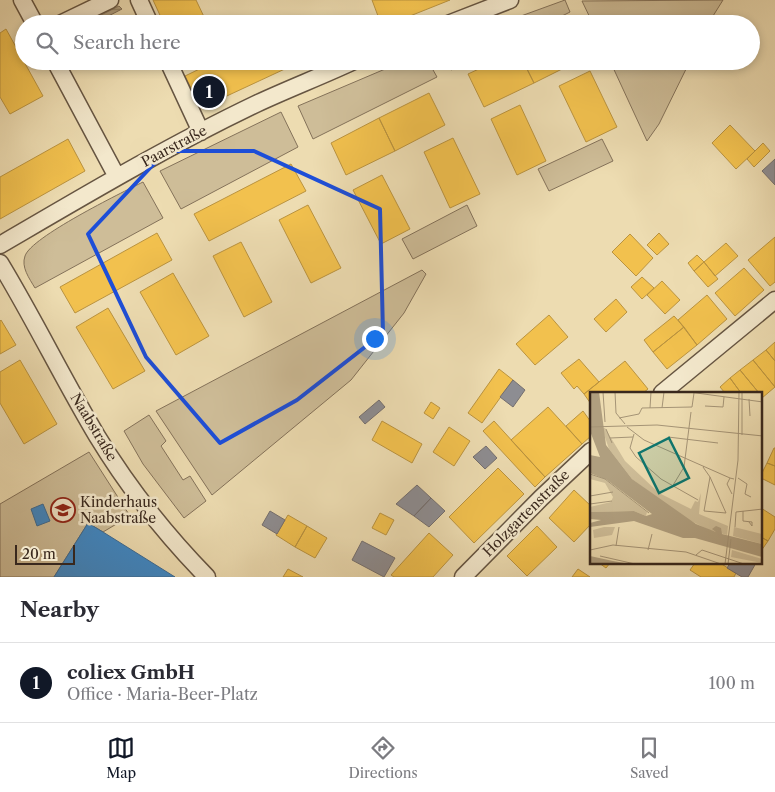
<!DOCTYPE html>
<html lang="en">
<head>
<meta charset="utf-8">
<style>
	body { margin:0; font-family:"Libre Caslon Text",serif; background:#f7f7f7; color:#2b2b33 }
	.scale { position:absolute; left:15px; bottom:12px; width:60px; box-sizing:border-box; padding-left:5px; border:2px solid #39281d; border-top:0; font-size:14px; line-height:18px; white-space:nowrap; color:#39281d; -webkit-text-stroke:4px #f3e8cc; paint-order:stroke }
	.you { position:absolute; left:374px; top:338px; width:18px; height:18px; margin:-12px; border:4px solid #fff; border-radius:50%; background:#1a73e8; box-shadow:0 0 0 8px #1a73e833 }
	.badge { display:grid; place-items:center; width:32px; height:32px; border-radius:50%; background:#111827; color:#fff; font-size:16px; font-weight:700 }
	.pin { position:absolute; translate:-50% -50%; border:2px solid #fff; box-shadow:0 1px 5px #0006 }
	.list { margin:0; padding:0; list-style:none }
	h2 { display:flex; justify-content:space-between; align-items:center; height:65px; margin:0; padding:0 20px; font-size:21px }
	h2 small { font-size:16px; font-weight:400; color:#7c7c81 }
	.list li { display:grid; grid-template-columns:32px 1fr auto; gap:15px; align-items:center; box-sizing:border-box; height:80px; padding:0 20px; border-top:1px solid #e1e1e2 }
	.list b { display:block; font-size:19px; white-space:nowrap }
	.list p { margin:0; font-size:16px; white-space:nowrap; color:#7c7c81 }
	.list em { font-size:16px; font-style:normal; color:#7c7c81 }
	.icon { flex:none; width:28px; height:28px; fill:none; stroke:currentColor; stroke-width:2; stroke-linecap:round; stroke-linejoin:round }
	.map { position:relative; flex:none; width:775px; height:577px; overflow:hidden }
	.search { position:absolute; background:#fff; box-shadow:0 2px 8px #0003; left:15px; right:15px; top:15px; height:55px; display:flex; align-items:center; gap:12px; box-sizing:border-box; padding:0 18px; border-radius:28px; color:#7c7c81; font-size:19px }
	.sheet { height:145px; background:#fff }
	nav { display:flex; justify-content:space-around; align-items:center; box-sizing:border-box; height:70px; border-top:1px solid #e1e1e2; background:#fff; font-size:14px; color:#7c7c81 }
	nav a { display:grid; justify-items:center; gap:2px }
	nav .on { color:#111827 }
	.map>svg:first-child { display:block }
	.green { fill:#cebd98; stroke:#84725a }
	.water { fill:url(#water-rules); stroke:#806f58 }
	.homes { fill:#f2c14e; stroke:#ba933f }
	.schools { fill:#3f88c5; stroke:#3d6b93 }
	.industry { fill:#8d8d92; stroke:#746f6f }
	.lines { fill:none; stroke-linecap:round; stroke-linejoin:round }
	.street-casing { stroke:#665542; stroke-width:19 }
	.street { stroke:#f3e8cc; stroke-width:16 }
	.marked { fill:none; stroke:#1d4ed8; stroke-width:4; stroke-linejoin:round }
	.labels { text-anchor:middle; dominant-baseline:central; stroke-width:5; stroke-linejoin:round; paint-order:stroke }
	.street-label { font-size:14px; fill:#39281d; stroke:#f3e8cc }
	.poi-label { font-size:14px; fill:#39281d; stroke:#f3e8cc; text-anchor:start }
	.inset-road { fill:none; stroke:#a59476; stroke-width:1 }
	.view { fill:#0f766e; fill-opacity:0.15; stroke:#0f766e; stroke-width:2.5 }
	.inset-edge { fill:none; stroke:#39281d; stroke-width:2.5 }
</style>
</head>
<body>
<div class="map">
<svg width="775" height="577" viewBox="0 0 775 577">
	<defs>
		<pattern id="water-rules" width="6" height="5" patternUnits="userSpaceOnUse" patternTransform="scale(1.25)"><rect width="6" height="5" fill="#b09f7f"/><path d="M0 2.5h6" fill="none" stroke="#908267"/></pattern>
	</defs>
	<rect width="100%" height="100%" fill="#eddcb1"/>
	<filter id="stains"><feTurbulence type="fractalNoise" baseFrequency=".004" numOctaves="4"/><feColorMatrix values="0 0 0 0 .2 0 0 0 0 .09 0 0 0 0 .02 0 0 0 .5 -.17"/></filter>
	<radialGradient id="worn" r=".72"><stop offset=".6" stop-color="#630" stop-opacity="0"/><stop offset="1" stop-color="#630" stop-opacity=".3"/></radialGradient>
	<path class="green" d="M565,0l5,12 -24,12h-47z
		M723,0l-15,24h-115l-11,-23z
		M404,61h24l9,16 -124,62 -15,-33z
		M447,61h22l-18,9z
		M610,61h80l-31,63 -12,17z
		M281,112l17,35 -117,62 -21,-38z
		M602,139l11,22 -64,30 -11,-22z
		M143,182l20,36 -128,70c-6,-10 -14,-21 -10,-32 6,-19 96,-63 118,-74z
		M467,205l10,21 -64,33 -11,-20z
		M422,270l4,4 -22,39 -53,67 -139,115 -56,-84z
		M149,415l17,26 -5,5 22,34 7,-4 16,25 -22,17 -41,-54 -19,-33z
		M89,452l41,64 -27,16 -15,-9 -34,54h-54v-73z"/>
	<path class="water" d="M119,6l3,3 -29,15h-10z"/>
	<path class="homes" d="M153,0h43l10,21 -7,3h-35z
		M372,0h78l-60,24h-9z
		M313,16l4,8h-20z
		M6,29l37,67 -33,18 -10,-17v-64z
		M216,61h86l-101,47 -16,-32z
		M523,61l11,22 -50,24 -16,-33 28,-13z
		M523,61h55l-44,22z
		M590,71l27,56 -31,15 -27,-56z
		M429,93l16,32 -50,26 -16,-33z
		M520,105l26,56 -29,14 -26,-56z
		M379,118l16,33 -49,24 -15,-32z
		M730,125l25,26 -19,18 -24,-26z
		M453,138l27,56 -30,14 -26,-56z
		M68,139l17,32 -85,48v-42z
		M763,143l7,8 -16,16 -7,-8z
		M291,164l15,27 -97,50 -15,-27z
		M382,175l28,54 -29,15 -28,-54z
		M308,205l33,63 -30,15 -32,-63z
		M157,233l15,27 -97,53 -15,-26z
		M659,233l10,11 -12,11 -10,-10z
		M630,234l23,24 -17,18 -24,-24z
		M775,237v45l-5,4 -22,-26z
		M241,242l31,60 -28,15 -31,-61z
		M726,243l12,13 -23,20 -11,-14z
		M697,255l7,7 -10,9 -6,-8z
		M704,262l14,17 -10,8 -14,-16z
		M744,268l20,22 -29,26 -20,-23z
		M173,273l36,63 -33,19 -36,-63z
		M642,277l12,11 -12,11 -11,-12z
		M662,281l18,19 -15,14 -18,-19z
		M707,295l20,24 -30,26 -19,-25z
		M616,299l11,13 -21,20 -12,-13z
		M108,308l37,63 -32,18 -37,-62z
		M549,315l19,22 -33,28 -19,-21z
		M674,316l10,11 -31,25 -9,-12z
		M1,320l15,25 -16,9v-33z
		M684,327l13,18 -30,24 -14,-17z
		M775,342v19l-9,-11z
		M766,350l9,11v26l-22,-27z
		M579,359l20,23 -15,12 -7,-8 -3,3 -13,-16z
		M20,360l37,64 -33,20 -24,-41v-31z
		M753,360l22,27 -13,11 -1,-5h-2l-19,-23z
		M625,361l23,28 -5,4h-52v11l-7,-10z
		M499,369l14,11 -31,43 -14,-10z
		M740,370l19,23h-18l-11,-15z
		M730,378l11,15h-16l-5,-6z
		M431,402l9,6 -7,11 -9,-6z
		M548,407l34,37 -37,33 -34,-37z
		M583,411l8,11v14l-9,8 -16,-18z
		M382,421l40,23 -10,19 -40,-23z
		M494,421l51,56 -10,10 -52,-56z
		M449,427l21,14 -16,25 -21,-14z
		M774,448h1v18l-8,-3z
		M767,463l8,3v19l-14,-7v-3z
		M498,468l26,26 -50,49 -25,-26z
		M574,490l17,16v18l-17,18 -25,-24z
		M761,508l14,9v12l-7,12 -7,-4z
		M380,513l14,7 -8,15 -14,-7z
		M288,515l19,11 -12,21 -19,-12z
		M307,526l20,12 -12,20 -20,-11z
		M537,526l20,21 -30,29 -20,-20z
		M429,533l24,22 -20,22h-39l-3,-2z
		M761,537l7,4 -7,10z
		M599,563h11l-4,5z
		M695,563h25l16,10 -2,4h-33l-11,-7z
		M288,569l15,8h-20z
		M578,569l12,8h-18z"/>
	<path class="schools" d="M43,504l7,17 -13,5 -6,-17z
		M88,523l15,9 72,45h-121z"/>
	<path class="industry" d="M775,159v26l-13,-14z
		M513,380l12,10 -12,17 -13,-10z
		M379,400l6,7 -20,17 -6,-7z
		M486,446l11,12 -12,11 -12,-12z
		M417,485l14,13 -17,18 -18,-12z
		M431,498l14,13 -16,16 -15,-11z
		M270,511l15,9 -8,14 -15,-9z
		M362,541l33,17 -11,19 -32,-17z
		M730,563h26l-8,14h-6l-15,-9z"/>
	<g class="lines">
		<defs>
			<path id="street" d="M22,0l13,24
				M139,0l11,24
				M60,24l50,-24
				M448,24l62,-24
				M55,61l62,116
				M168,61l33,71
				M0,245c84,-49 168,-99 256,-141 32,-15 66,-28 98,-43
				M0,263c34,56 63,116 97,173 31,51 68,98 110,141
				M662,393l113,-93
				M463,577l78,-79 50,-47"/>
		</defs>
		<use href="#street" class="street-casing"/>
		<use href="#street" class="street"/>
	</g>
	<path class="marked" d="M166,151h88l126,58 3,124 -86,67 -77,43 -74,-86 -58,-123z"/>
	<defs>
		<symbol id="school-ring" viewBox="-11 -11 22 22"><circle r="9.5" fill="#f3e8cc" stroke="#8f2418" stroke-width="1.5"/><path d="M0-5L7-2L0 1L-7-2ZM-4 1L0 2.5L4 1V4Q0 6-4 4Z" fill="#8f2418"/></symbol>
	</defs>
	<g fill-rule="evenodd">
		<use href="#school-ring" x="49" y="496" width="28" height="28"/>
	</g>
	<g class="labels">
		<g class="street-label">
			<text transform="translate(174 146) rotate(-28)">Paarstraße</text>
			<text transform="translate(94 427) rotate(59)">Naabstraße</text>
			<text transform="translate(526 513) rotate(-45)">Holzgartenstraße</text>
		</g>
		<g class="poi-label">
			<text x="80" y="502">Kinderhaus<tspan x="80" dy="16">Naabstraße</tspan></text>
		</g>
	</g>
	<g transform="translate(590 392)">
		<rect width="172" height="172" fill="#eddcb1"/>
		<path d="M12,36h3l20,33 34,32 32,16 4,-8 3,1 3,-9 -2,21 29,12 -1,9 -18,-5 -26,-13 -51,-38 -23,-30zM0,82l15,5 42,33 -1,4 -12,-5 -44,1v-5l21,-5 2,-5 -8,-14 -15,-4zM144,135l28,7v10l-29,-8zM142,158l30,9v4l-31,-6z" fill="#cebd98"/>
		<path d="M14,135h11l-3,8 -18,3 -1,-8z" fill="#cebd98"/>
		<path d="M0,0h9l7,53 26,34 64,45 20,8 -4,-3 4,-3 5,2 1,6 40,10v13l-67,-19h-12l-49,-17 -44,6v-4l11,-3 -11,-1v-7l44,-1 12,5 6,-2 -45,-34 -17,-7v-18l10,2 -10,-26zM0,164l23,5 17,3h-40z" fill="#b09f7f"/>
		<path class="inset-road" d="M13,0l2,30M25,0l1,21 9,11M99,0l74,10M152,0v43M159,7l1,17M115,14l18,1 1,-10M52,16l50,-1 2,-14M60,16l1,-16M72,16l2,-16M29,26l20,-4 3,-6M0,35l67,-2 106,11M37,35l17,13 86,38M16,37l6,14M44,42l-4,14 6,9 25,22 37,21M78,45l50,6M20,46l23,-1M114,74l-1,1 7,10 16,36 -22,-2 6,-34M0,82l15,5 44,34M148,86l9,6 -2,10 6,3M82,95l12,-20 7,-55M142,102l-5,-10 3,-6 4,1M0,104l23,-4M0,112l22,-3M153,119v10l9,1v4l-3,-4M146,120l27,-3M145,135l1,-15M26,154l3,-19M0,158l23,-5 73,7 35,12M58,158l4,-16M106,163l6,-5 42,14M10,164l35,8M135,172l13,-104 1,-68M138,172l3,-25"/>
		<path class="view" d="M79,46l20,40 -30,15 -20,-40z"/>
		<rect width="172" height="172" class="inset-edge"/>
	</g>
	<rect width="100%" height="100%" filter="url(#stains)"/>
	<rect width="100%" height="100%" fill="url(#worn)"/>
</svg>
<div class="scale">20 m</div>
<div class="you"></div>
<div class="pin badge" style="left:209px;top:92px">1</div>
<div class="search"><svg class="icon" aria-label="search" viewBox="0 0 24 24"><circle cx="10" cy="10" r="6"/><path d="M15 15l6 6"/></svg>Search here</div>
</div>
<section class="sheet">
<h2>Nearby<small></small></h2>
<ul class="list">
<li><span class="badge">1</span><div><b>coliex GmbH</b><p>Office · Maria-Beer-Platz</p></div><em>100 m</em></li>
</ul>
</section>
<nav>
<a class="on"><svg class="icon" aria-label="map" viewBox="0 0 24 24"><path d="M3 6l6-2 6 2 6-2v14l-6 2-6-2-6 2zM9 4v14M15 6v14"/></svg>Map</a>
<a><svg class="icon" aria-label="directions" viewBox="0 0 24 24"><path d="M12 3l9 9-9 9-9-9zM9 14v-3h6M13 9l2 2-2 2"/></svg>Directions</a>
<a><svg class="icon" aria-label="saved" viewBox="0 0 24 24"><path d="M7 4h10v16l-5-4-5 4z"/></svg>Saved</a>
</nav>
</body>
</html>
